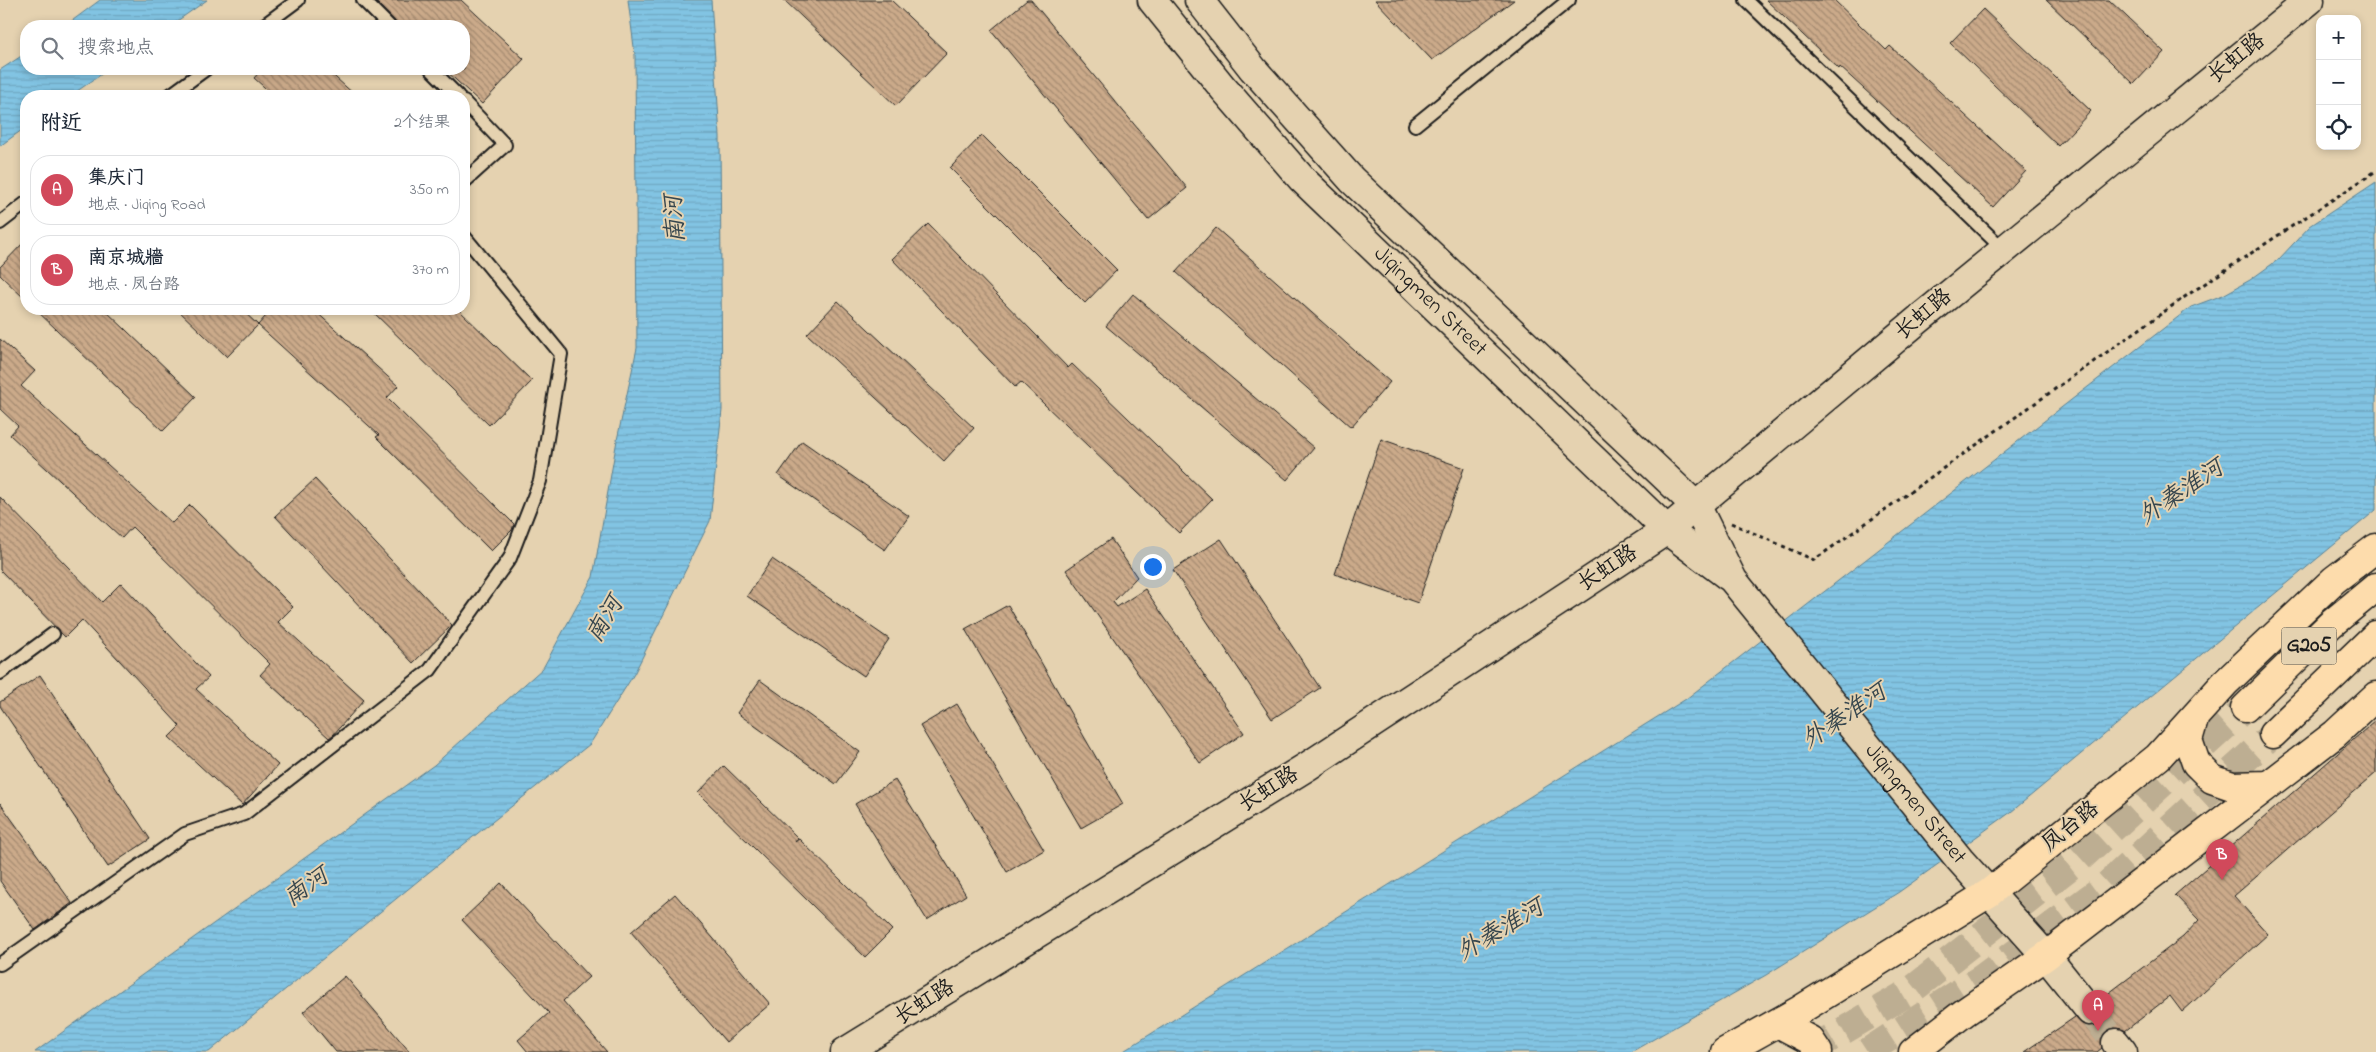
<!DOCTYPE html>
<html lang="zh">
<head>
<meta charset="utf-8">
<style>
	body { margin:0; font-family:"Indie Flower","LXGW WenKai TC",sans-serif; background:#f2f2f3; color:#1f2937 }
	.controls { position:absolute; right:15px; top:15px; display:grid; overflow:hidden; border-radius:10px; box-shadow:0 2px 8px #0003 }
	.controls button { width:45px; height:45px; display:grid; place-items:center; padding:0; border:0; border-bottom:1px solid #e0e1e3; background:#fff; color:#1f2937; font:25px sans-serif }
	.you { position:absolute; left:1152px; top:566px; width:18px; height:18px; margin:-12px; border:4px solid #fff; border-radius:50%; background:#1a73e8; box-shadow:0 0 0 8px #1a73e833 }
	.badge { display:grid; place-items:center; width:32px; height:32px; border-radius:50%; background:#d1495b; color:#fff; font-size:16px; font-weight:700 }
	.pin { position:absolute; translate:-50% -41px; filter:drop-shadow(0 1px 2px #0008) }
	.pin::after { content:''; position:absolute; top:26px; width:18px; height:15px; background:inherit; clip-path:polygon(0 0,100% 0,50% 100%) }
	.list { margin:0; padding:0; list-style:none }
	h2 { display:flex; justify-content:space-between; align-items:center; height:65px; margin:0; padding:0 20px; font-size:21px }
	h2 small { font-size:16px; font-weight:400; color:#747a83 }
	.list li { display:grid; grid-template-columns:32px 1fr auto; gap:15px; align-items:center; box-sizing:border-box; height:70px; margin:0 10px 10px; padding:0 10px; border:1px solid #e0e1e3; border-radius:20px }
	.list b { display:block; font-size:19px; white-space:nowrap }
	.list p { margin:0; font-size:16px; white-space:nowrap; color:#747a83 }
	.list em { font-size:16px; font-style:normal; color:#747a83 }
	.icon { flex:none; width:28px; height:28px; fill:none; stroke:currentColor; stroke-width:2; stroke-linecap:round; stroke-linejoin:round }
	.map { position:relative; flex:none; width:2376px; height:1052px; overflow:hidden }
	.search { position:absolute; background:#fff; box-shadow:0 2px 8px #0003; left:20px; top:20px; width:450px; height:55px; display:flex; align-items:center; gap:12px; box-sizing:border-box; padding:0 18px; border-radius:20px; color:#747a83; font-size:19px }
	.panel { position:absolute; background:#fff; box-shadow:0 2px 8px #0003; left:20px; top:90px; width:450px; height:225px; border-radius:20px }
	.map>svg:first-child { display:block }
	.water { fill:url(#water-rules); stroke:#598193 }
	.building { fill:url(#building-back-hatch); stroke:#1c1c1c }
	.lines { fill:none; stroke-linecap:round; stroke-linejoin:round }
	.secondary-tunnel { stroke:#bdae92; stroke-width:28; stroke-dasharray:28 14; stroke-linecap:butt }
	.highway-tunnel { stroke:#bdae92; stroke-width:28; stroke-dasharray:28 14; stroke-linecap:butt }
	.lane-casing { stroke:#1c1c1c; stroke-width:16 }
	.secondary-casing { stroke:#1c1c1c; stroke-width:31 }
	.primary-casing { stroke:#1c1c1c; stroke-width:31 }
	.highway-casing { stroke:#1c1c1c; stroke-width:31 }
	.path { stroke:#1c1c1c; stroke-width:3; stroke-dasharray:4 4; stroke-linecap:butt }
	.lane { stroke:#e5d2b0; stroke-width:12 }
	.secondary { stroke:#e5d2b0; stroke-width:28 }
	.primary { stroke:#fddcac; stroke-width:28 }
	.highway { stroke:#fddcac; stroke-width:28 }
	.labels { text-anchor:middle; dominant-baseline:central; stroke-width:4; stroke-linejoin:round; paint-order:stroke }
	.shield { fill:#e5d2b0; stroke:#585348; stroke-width:1 }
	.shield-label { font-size:21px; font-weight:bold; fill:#1c1c1c }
	.street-label { font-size:22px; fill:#1c1c1c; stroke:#e5d2b0 }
	.water-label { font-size:24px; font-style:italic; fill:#36464e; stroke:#e5d2b0 }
</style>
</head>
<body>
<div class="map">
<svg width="2376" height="1052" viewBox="0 0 2376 1052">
	<defs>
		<pattern id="water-rules" width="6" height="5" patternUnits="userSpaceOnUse" patternTransform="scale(1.25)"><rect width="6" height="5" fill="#82c4e3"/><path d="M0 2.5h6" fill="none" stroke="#70a8c2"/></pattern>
		<pattern id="building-back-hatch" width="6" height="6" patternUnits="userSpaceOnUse" patternTransform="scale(1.25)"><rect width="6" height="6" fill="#cbaa8a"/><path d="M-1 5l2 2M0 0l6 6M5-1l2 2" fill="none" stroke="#a48a70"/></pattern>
	</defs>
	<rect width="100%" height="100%" fill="#e5d2b0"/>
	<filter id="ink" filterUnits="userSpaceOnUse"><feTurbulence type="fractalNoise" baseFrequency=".02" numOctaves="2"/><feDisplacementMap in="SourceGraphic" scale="10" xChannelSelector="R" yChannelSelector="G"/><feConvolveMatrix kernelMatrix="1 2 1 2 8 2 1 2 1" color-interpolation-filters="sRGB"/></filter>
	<g filter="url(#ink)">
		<path class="water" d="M100,0h107l-37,26h-105z
			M628,0h83l9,136 2,274 -12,111 -76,153 -44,70 -166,132 -215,176h-174l399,-287 109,-97 50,-91 24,-137 20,-92 -2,-293z
			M26,53v16h83l-39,27h-44v31l-26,19v-76z
			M2376,182v328l-365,302 -112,80 -133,83 -135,77h-509l564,-353 505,-392 32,-12 27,-15 29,-21 31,-33z"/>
		<path class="building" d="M374,0h87l63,59 -42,45 -38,-35h20v-43h-65z
			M784,0h107l56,53 -51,53z
			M1027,0h4l156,188 -39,32 -157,-190z
			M1375,0h139l-82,60z
			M1766,0h68l52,50 4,-4 136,125 -33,36 -153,-140 -1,2z
			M2046,0h63l55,52 -30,32z
			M1983,9l108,102 -33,35 -108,-103z
			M262,69h64l30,27h-82l-20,-18z
			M982,135l135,135 -32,33 -135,-135z
			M928,224l140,144 4,-4 140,135 -33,34 -158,-151 -6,5 -123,-128z
			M1216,228l174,154 -39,45 -175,-155z
			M26,240v60l-26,-25v-8z
			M1133,294l181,154 -27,32 -181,-154z
			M838,301l136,127 -30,33 -137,-127z
			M35,309h69l92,88 -33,34z
			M177,309h64l17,16 -31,32z
			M272,309h41l85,77 -11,12 127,126 -2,6 -21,21 -115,-114 3,-2 -121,-110z
			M370,309h88l74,72 -43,44z
			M0,339l35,32 -14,15 151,137 18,-18 103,102 -15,15 86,78 -31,35 -4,3 -69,-63 10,-11 -138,-137 -10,11 -112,-103 8,-9 -18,-17z
			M1381,439l83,29 -46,135 -83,-29z
			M802,441l107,75 -24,34 -107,-75z
			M315,479l137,146 -39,38 -138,-147z
			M0,497l102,105 19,-19 88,94 -13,12 82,76 -36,40 -73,-68 11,-11 -98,-106 -17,17 -65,-67z
			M1111,539l26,38 -24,25 4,5 28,-18 99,144 -44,30 -134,-193z
			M1221,539l99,149 -48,31 -99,-149z
			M772,559l117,80 -25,37 -117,-80z
			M1008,605l115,199 -42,24 -116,-199z
			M40,675l110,164 -42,28 -108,-161v-4z
			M760,680l100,72 -24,32 -99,-71z
			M957,704l87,146 -37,22 -87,-146z
			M2376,720v53l-142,123 34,38 -86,78 -12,-16 -45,35 -11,-3 -7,2 -6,8 1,10 -5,4h-73l51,-35 10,9h8l7,-3 5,-7v-7l-4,-10 82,-62 16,-17 -24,-25z
			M724,766l74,72 -3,4 4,-3 93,91 -27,27 -167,-164z
			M895,780l71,115 -39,25 -72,-116z
			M0,803l72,100 -37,27 -35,-49z
			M501,883l88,94 -26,24 44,51h-79l-10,-12 31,-27 -87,-93z
			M675,894l95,110 -44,38 -95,-110z
			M345,976l65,76h-74l-33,-40z"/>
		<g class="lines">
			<path class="secondary-tunnel" d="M2090,1011l26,32"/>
			<path class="highway-tunnel" d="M1807,1052l102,-60 169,-132 167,-152
				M1867,1052l115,-74 125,-93 166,-151"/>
			<defs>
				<path id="lane" d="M363,0l26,26
					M1746,0l258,250
					M263,26l35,-26
					M431,69l27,27
					M169,96l37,-27
					M464,102l41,43 -41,37
					M1415,125l154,-125
					M0,223l26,-20
					M0,673l53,-39
					M0,964l185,-130 59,-20 186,-144 80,-112 30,-77 21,-127 -97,-118"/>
				<g id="secondary">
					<path id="s1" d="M1152,0l71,88 79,91 365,351 61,46"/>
					<path id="s2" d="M1199,0l54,69 99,111 345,327 36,73 227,280 86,96 44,55"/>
					<path d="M2116,1043l7,9"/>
					<path d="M845,1052l463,-286 359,-236 251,-210 392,-320"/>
				</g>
				<path id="primary" d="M2195,716l-7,24 8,23 16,16 20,7 36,-1
					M1778,1023l32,17 8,12
					M1725,1052l75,-42 189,-117 169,-136 67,-74 109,-103 42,-32
					M1913,1052l52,-40 81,-56 289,-222 41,-38"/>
				<path id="highway" d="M2245,708l86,-84 45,-37
					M2273,734l103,-99"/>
			</defs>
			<use href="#lane" class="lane-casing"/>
			<use href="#secondary" class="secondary-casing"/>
			<use href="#primary" class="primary-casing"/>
			<use href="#highway" class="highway-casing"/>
			<path class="path" d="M1731,523l83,37 375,-266 187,-123"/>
			<use href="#lane" class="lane"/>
			<use href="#secondary" class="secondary"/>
			<use href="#primary" class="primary"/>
			<use href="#highway" class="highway"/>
		</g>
	</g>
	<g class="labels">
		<rect class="shield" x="2281.5" y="627.5" width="55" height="37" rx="4"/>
		<g class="shield-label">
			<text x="2309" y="646">G205</text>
		</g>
		<g class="street-label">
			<text transform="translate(2237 59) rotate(-39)">长虹路</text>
			<text stroke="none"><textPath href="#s1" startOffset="411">Jiqingmen Street</textPath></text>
			<text transform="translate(1924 315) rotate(-40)">长虹路</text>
			<text transform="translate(1608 569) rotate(-33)">长虹路</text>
			<text transform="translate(1269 790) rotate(-32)">长虹路</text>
			<text stroke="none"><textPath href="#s2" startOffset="1082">Jiqingmen Street</textPath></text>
			<text transform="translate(2071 827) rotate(-39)">凤台路</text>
			<text transform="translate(925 1003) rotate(-32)">长虹路</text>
		</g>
		<g class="water-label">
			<text transform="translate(676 219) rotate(-94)">南河</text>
			<text transform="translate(2182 493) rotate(-34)">外秦淮河</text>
			<text transform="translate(606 620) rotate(-59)">南河</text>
			<text transform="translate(1845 717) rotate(-34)">外秦淮河</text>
			<text transform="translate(307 888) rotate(-35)">南河</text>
			<text transform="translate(1501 931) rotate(-31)">外秦淮河</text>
		</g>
	</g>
</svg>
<div class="controls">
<button>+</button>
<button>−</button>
<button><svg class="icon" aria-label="locate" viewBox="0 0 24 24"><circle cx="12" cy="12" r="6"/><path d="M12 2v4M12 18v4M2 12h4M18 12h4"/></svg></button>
</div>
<div class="you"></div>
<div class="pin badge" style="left:2098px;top:1031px">A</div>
<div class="pin badge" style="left:2222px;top:880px">B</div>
<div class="search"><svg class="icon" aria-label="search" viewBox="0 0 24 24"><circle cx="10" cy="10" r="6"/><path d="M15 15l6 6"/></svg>搜索地点</div>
<section class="panel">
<h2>附近<small>2个结果</small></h2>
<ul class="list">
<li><span class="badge">A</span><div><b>集庆门</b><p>地点 · Jiqing Road</p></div><em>350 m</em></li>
<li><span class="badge">B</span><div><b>南京城牆</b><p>地点 · 凤台路</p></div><em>370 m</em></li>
</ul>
</section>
</div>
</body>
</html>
